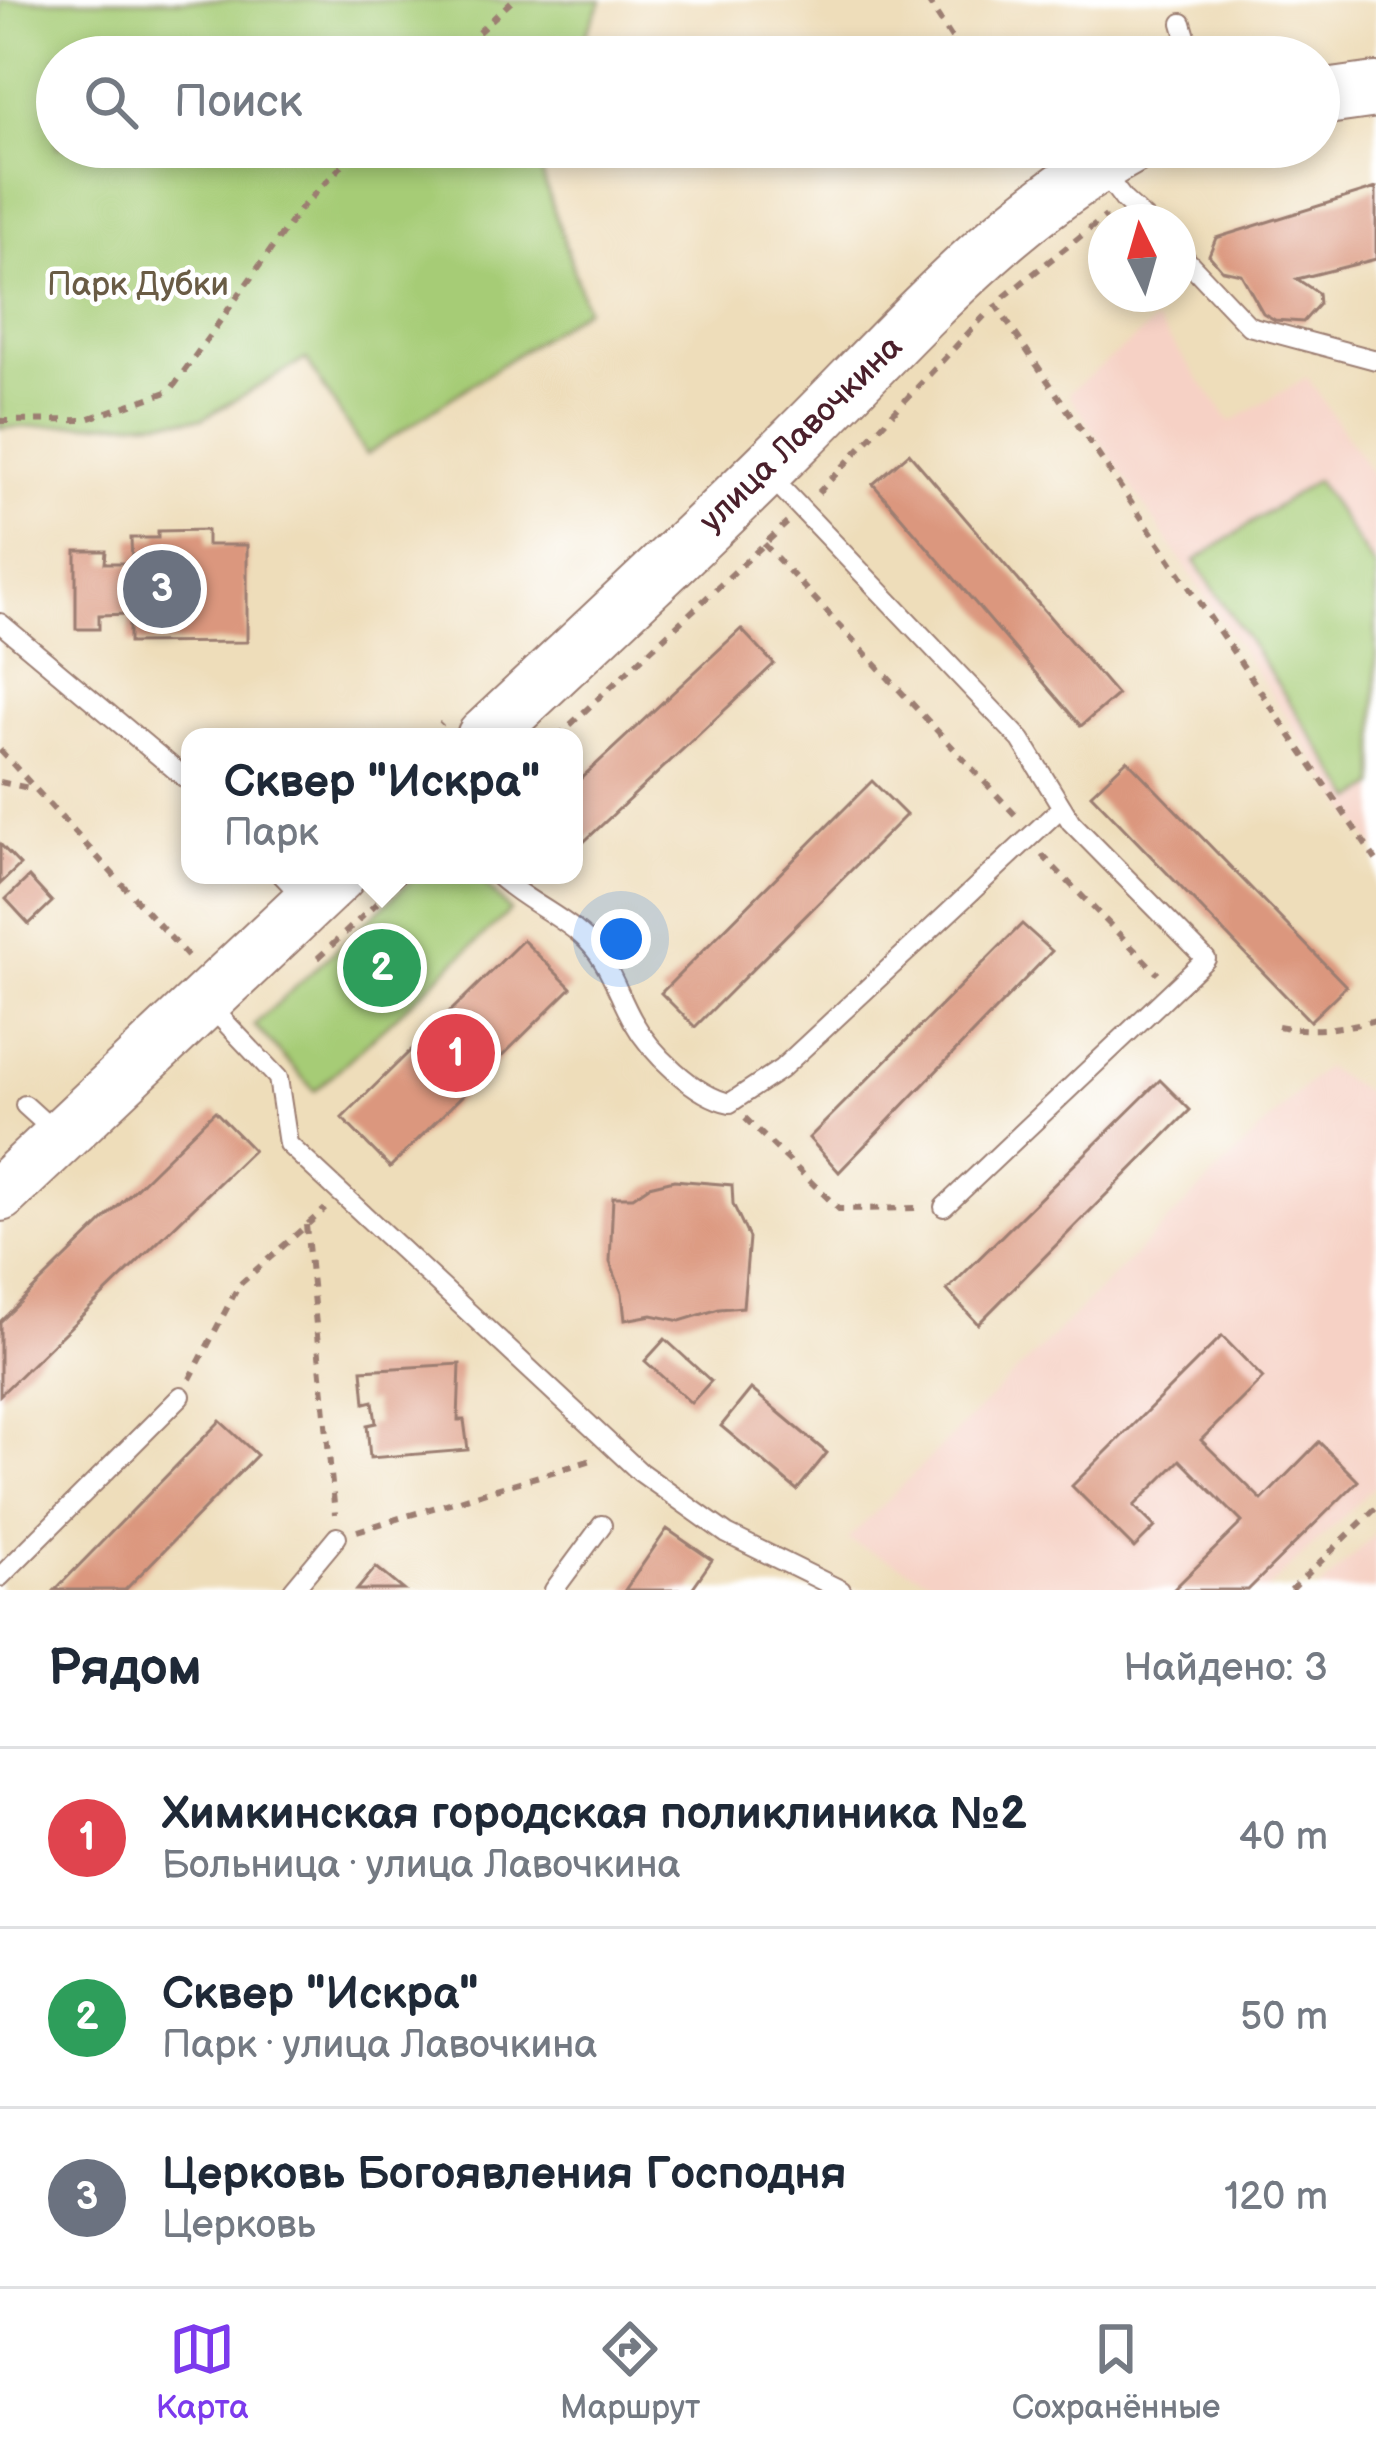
<!DOCTYPE html>
<html lang="ru">
<head>
<meta charset="utf-8">
<style>
	body { margin:0; font-family:"Balsamiq Sans",sans-serif; background:#f2f2f3; color:#1f2937 }
	.compass { position:absolute; left:1088px; top:204px; width:108px; height:108px; border-radius:50%; background:#fff; box-shadow:0 6px 18px #0003; rotate:355deg }
	.you { position:absolute; left:621px; top:939px; width:42px; height:42px; margin:-30px; border:9px solid #fff; border-radius:50%; background:#1a73e8; box-shadow:0 0 0 18px #1a73e833 }
	.badge { display:grid; place-items:center; width:78px; height:78px; border-radius:50%; background:#7c3aed; color:#fff; font-size:39px; font-weight:700 }
	.pin { position:absolute; translate:-50% -50%; border:6px solid #fff; box-shadow:0 3px 12px #0006 }
	.popup { position:absolute; left:181px; top:728px; width:402px; height:156px; box-sizing:border-box; display:grid; place-content:center; border-radius:24px; background:#fff; filter:drop-shadow(0 3px 9px #0005); font-size:39px; white-space:nowrap; color:#747a83 }
	.popup b { font-size:45px; color:#1f2937 }
	.popup::after { content:''; position:absolute; left:50%; top:100%; margin-left:-24px; border:24px solid transparent; border-top-color:#fff }
	.list { margin:0; padding:0; list-style:none }
	h2 { display:flex; justify-content:space-between; align-items:center; height:156px; margin:0; padding:0 48px; font-size:51px }
	h2 small { font-size:39px; font-weight:400; color:#747a83 }
	.list li { display:grid; grid-template-columns:78px 1fr auto; gap:36px; align-items:center; box-sizing:border-box; height:180px; padding:0 48px; border-top:3px solid #e0e1e3 }
	.list b { display:block; font-size:45px; white-space:nowrap }
	.list p { margin:0; font-size:39px; white-space:nowrap; color:#747a83 }
	.list em { font-size:39px; font-style:normal; color:#747a83 }
	.icon { flex:none; width:66px; height:66px; fill:none; stroke:currentColor; stroke-width:2; stroke-linecap:round; stroke-linejoin:round }
	.map { position:relative; flex:none; width:1376px; height:1590px; overflow:hidden }
	.search { position:absolute; background:#fff; box-shadow:0 6px 18px #0003; left:36px; right:36px; top:36px; height:132px; display:flex; align-items:center; gap:30px; box-sizing:border-box; padding:0 42px; border-radius:66px; color:#747a83; font-size:45px }
	.sheet { height:696px; background:#fff }
	nav { display:flex; justify-content:space-around; align-items:center; box-sizing:border-box; height:168px; border-top:3px solid #e0e1e3; background:#fff; font-size:33px; color:#747a83 }
	nav a { display:grid; justify-items:center; gap:6px }
	nav .on { color:#7c3aed }
	.map>svg:first-child { display:block }
	.built { fill:#f6d1c5 }
	.green { fill:#a6cc76; stroke:#787650; stroke-width:3 }
	.building { fill:#db977e }
	.lines { fill:none; stroke-linecap:round; stroke-linejoin:round }
	.lane-casing { stroke:#9c7e72; stroke-width:22 }
	.secondary-casing { stroke:#9c7e72; stroke-width:58 }
	.path { stroke:#9c7e72; stroke-width:6; stroke-dasharray:9 9; stroke-linecap:butt }
	.lane { stroke:#fff; stroke-width:18 }
	.secondary { stroke:#fff; stroke-width:54 }
	.labels { text-anchor:middle; dominant-baseline:central; stroke-width:9; stroke-linejoin:round; paint-order:stroke }
	.park-label { font-size:33px; fill:#6a5c45; stroke:#fff }
	.street-label { font-size:33px; fill:#4a1f2b; stroke:#fff }
</style>
</head>
<body>
<div class="map">
<svg width="1376" height="1590" viewBox="0 0 1376 1590">
	<rect width="100%" height="100%" fill="#fff"/>
	<filter id="ink" filterUnits="userSpaceOnUse"><feTurbulence type="fractalNoise" baseFrequency=".00833" numOctaves="2"/><feDisplacementMap in="SourceGraphic" scale="24" xChannelSelector="R" yChannelSelector="G"/><feConvolveMatrix kernelMatrix="1 2 1 2 8 2 1 2 1" color-interpolation-filters="sRGB"/></filter>
	<filter id="wash" filterUnits="userSpaceOnUse"><feTurbulence type="fractalNoise" baseFrequency=".004" numOctaves="4" result="noise"/><feDisplacementMap in="SourceGraphic" scale="48" xChannelSelector="R" yChannelSelector="G"/><feGaussianBlur stdDeviation="2.7" result="paint"/><feColorMatrix in="noise" values="0 0 0 0 0 0 0 0 0 0 0 0 0 0 0 0 0 1.4 0 .05"/><feComposite in="paint" operator="in"/></filter>
	<g filter="url(#wash)">
		<rect width="100%" height="100%" fill="#eeddba"/>
		<path class="built" d="M1156,321l75,101 76,-45 69,103v370l-308,-457z
			M1324,1067l52,31v387l-109,105h-316l-104,-50z
			M1376,1533v57h-58z"/>
		<path class="green" d="M0,0h602l-27,57h-518v90h476l53,161 -220,147 -60,-96 -104,60 -202,9z
			M1316,480l60,89v217l-21,14 -160,-239z
			M417,875h60l33,36 -195,180 -61,-66z"/>
		<g id="blocks">
			<path class="building" d="M1376,188v71l-79,20 21,14 1,11 -16,18 -28,-2 -12,-7 -22,-39 -19,-4 -13,-15 7,-17z
				M909,453l208,242 -36,31 -208,-242z
				M207,530v15h40v97l-118,1v-29l-30,1v14h-23v-78h30l-1,12h27l-1,-25h27v-7z
				M741,629l33,35 -200,187v-66z
				M1127,760l219,226 -36,35 -219,-227z
				M872,781l34,34 -211,212 -34,-34z
				M0,844l20,21 -20,19z
				M29,877l23,25 -23,22 -23,-25z
				M1022,924l30,27 -213,221 -30,-34z
				M523,940l48,48 -181,179 -48,-49z
				M1160,1080l30,30 -212,214 -31,-34z
				M215,1111l38,39 -253,245v-73z
				M674,1180l58,5 1,19 16,34 -6,69 -24,2 -39,12 -28,-6 -27,5 -3,-27 -12,-31 3,-65h20l16,-11z
				M1222,1336l41,42 -62,62 61,60 57,-58 39,39 -110,109h-75l69,-68 -62,-62 -46,46 21,21 -21,21 -62,-62z
				M665,1339l46,42 -20,22 -46,-42z
				M460,1364l-2,56h6l4,30 -98,8 -3,-33 9,-2 -3,-22 -8,2 -3,-33z
				M751,1389l76,64 -30,37 -76,-64z
				M220,1421l37,34 -132,135h-70z
				M667,1529l45,31 -21,30h-66z
				M376,1567l28,23h-47z"/>
		</g>
	</g>
	<g filter="url(#ink)">
		<use href="#blocks" fill-opacity="0" stroke="#9c7e72" stroke-width="3"/>
		<g class="lines">
			<defs>
				<path id="lane" d="M1182,23l10,34
					M1103,172l21,28 24,22
					M1178,251l71,75 127,34
					M769,475l252,265 50,82 135,137 -262,248
					M0,623l190,159
					M282,875l23,24
					M497,875c26,24 57,37 83,59 28,23 36,57 53,87 17,31 62,75 97,82l51,-34 281,-262
					M208,1004l70,74 10,66 352,328 87,62 114,56
					M25,1105l32,29
					M0,1577l181,-181
					M293,1590l44,-53
					M554,1590l48,-65"/>
				<path id="secondary" d="M1319,98l57,-8
					M484,737c104,-98 210,-195 311,-296 105,-104 205,-223 336,-294
					M0,1194l338,-319"/>
			</defs>
			<use href="#lane" class="lane-casing"/>
			<use href="#secondary" class="secondary-casing"/>
			<path class="path" d="M927,0l37,57
				M452,57l61,-57
				M1031,147l8,12
				M1004,297l102,-81
				M995,304l381,556
				M0,421l84,-1 86,-29 130,-182 60,-62
				M818,493l172,-183
				M764,544l255,275
				M428,737l14,-14
				M557,737l230,-214
				M0,750l191,210
				M0,782l34,7
				M1042,855l116,119
				M318,958l89,-83
				M1278,1026c34,7 65,2 98,-6
				M745,1118l94,91 84,-1
				M306,1225l29,289
				M190,1379l49,-94 86,-76
				M357,1531l235,-71
				M1291,1590l85,-82"/>
			<use href="#lane" class="lane"/>
			<use href="#secondary" class="secondary"/>
		</g>
	</g>
	<g class="labels">
		<g class="park-label">
			<text x="138" y="285">Парк Дубки</text>
		</g>
		<g class="street-label">
			<text transform="translate(801 434) rotate(-44)">улица Лавочкина</text>
		</g>
	</g>
</svg>
<svg class="compass" viewBox="-18 -18 36 36"><path d="M0-13l5 13h-10z" fill="#e53935"/><path d="M0 13l5-13h-10z" fill="#747a83"/></svg>
<div class="you"></div>
<div class="pin badge" style="left:456px;top:1053px;background:#e0444e">1</div>
<div class="pin badge" style="left:382px;top:968px;background:#2e9e5b">2</div>
<div class="popup"><b>Сквер &quot;Искра&quot;</b>Парк</div>
<div class="pin badge" style="left:162px;top:589px;background:#6b7280">3</div>
<div class="search"><svg class="icon" aria-label="search" viewBox="0 0 24 24"><circle cx="10" cy="10" r="6"/><path d="M15 15l6 6"/></svg>Поиск</div>
</div>
<section class="sheet">
<h2>Рядом<small>Найдено: 3</small></h2>
<ul class="list">
<li><span class="badge" style="background:#e0444e">1</span><div><b>Химкинская городская поликлиника №2</b><p>Больница · улица Лавочкина</p></div><em>40 m</em></li>
<li><span class="badge" style="background:#2e9e5b">2</span><div><b>Сквер &quot;Искра&quot;</b><p>Парк · улица Лавочкина</p></div><em>50 m</em></li>
<li><span class="badge" style="background:#6b7280">3</span><div><b>Церковь Богоявления Господня</b><p>Церковь</p></div><em>120 m</em></li>
</ul>
</section>
<nav>
<a class="on"><svg class="icon" aria-label="map" viewBox="0 0 24 24"><path d="M3 6l6-2 6 2 6-2v14l-6 2-6-2-6 2zM9 4v14M15 6v14"/></svg>Карта</a>
<a><svg class="icon" aria-label="directions" viewBox="0 0 24 24"><path d="M12 3l9 9-9 9-9-9zM9 14v-3h6M13 9l2 2-2 2"/></svg>Маршрут</a>
<a><svg class="icon" aria-label="saved" viewBox="0 0 24 24"><path d="M7 4h10v16l-5-4-5 4z"/></svg>Сохранённые</a>
</nav>
</body>
</html>
